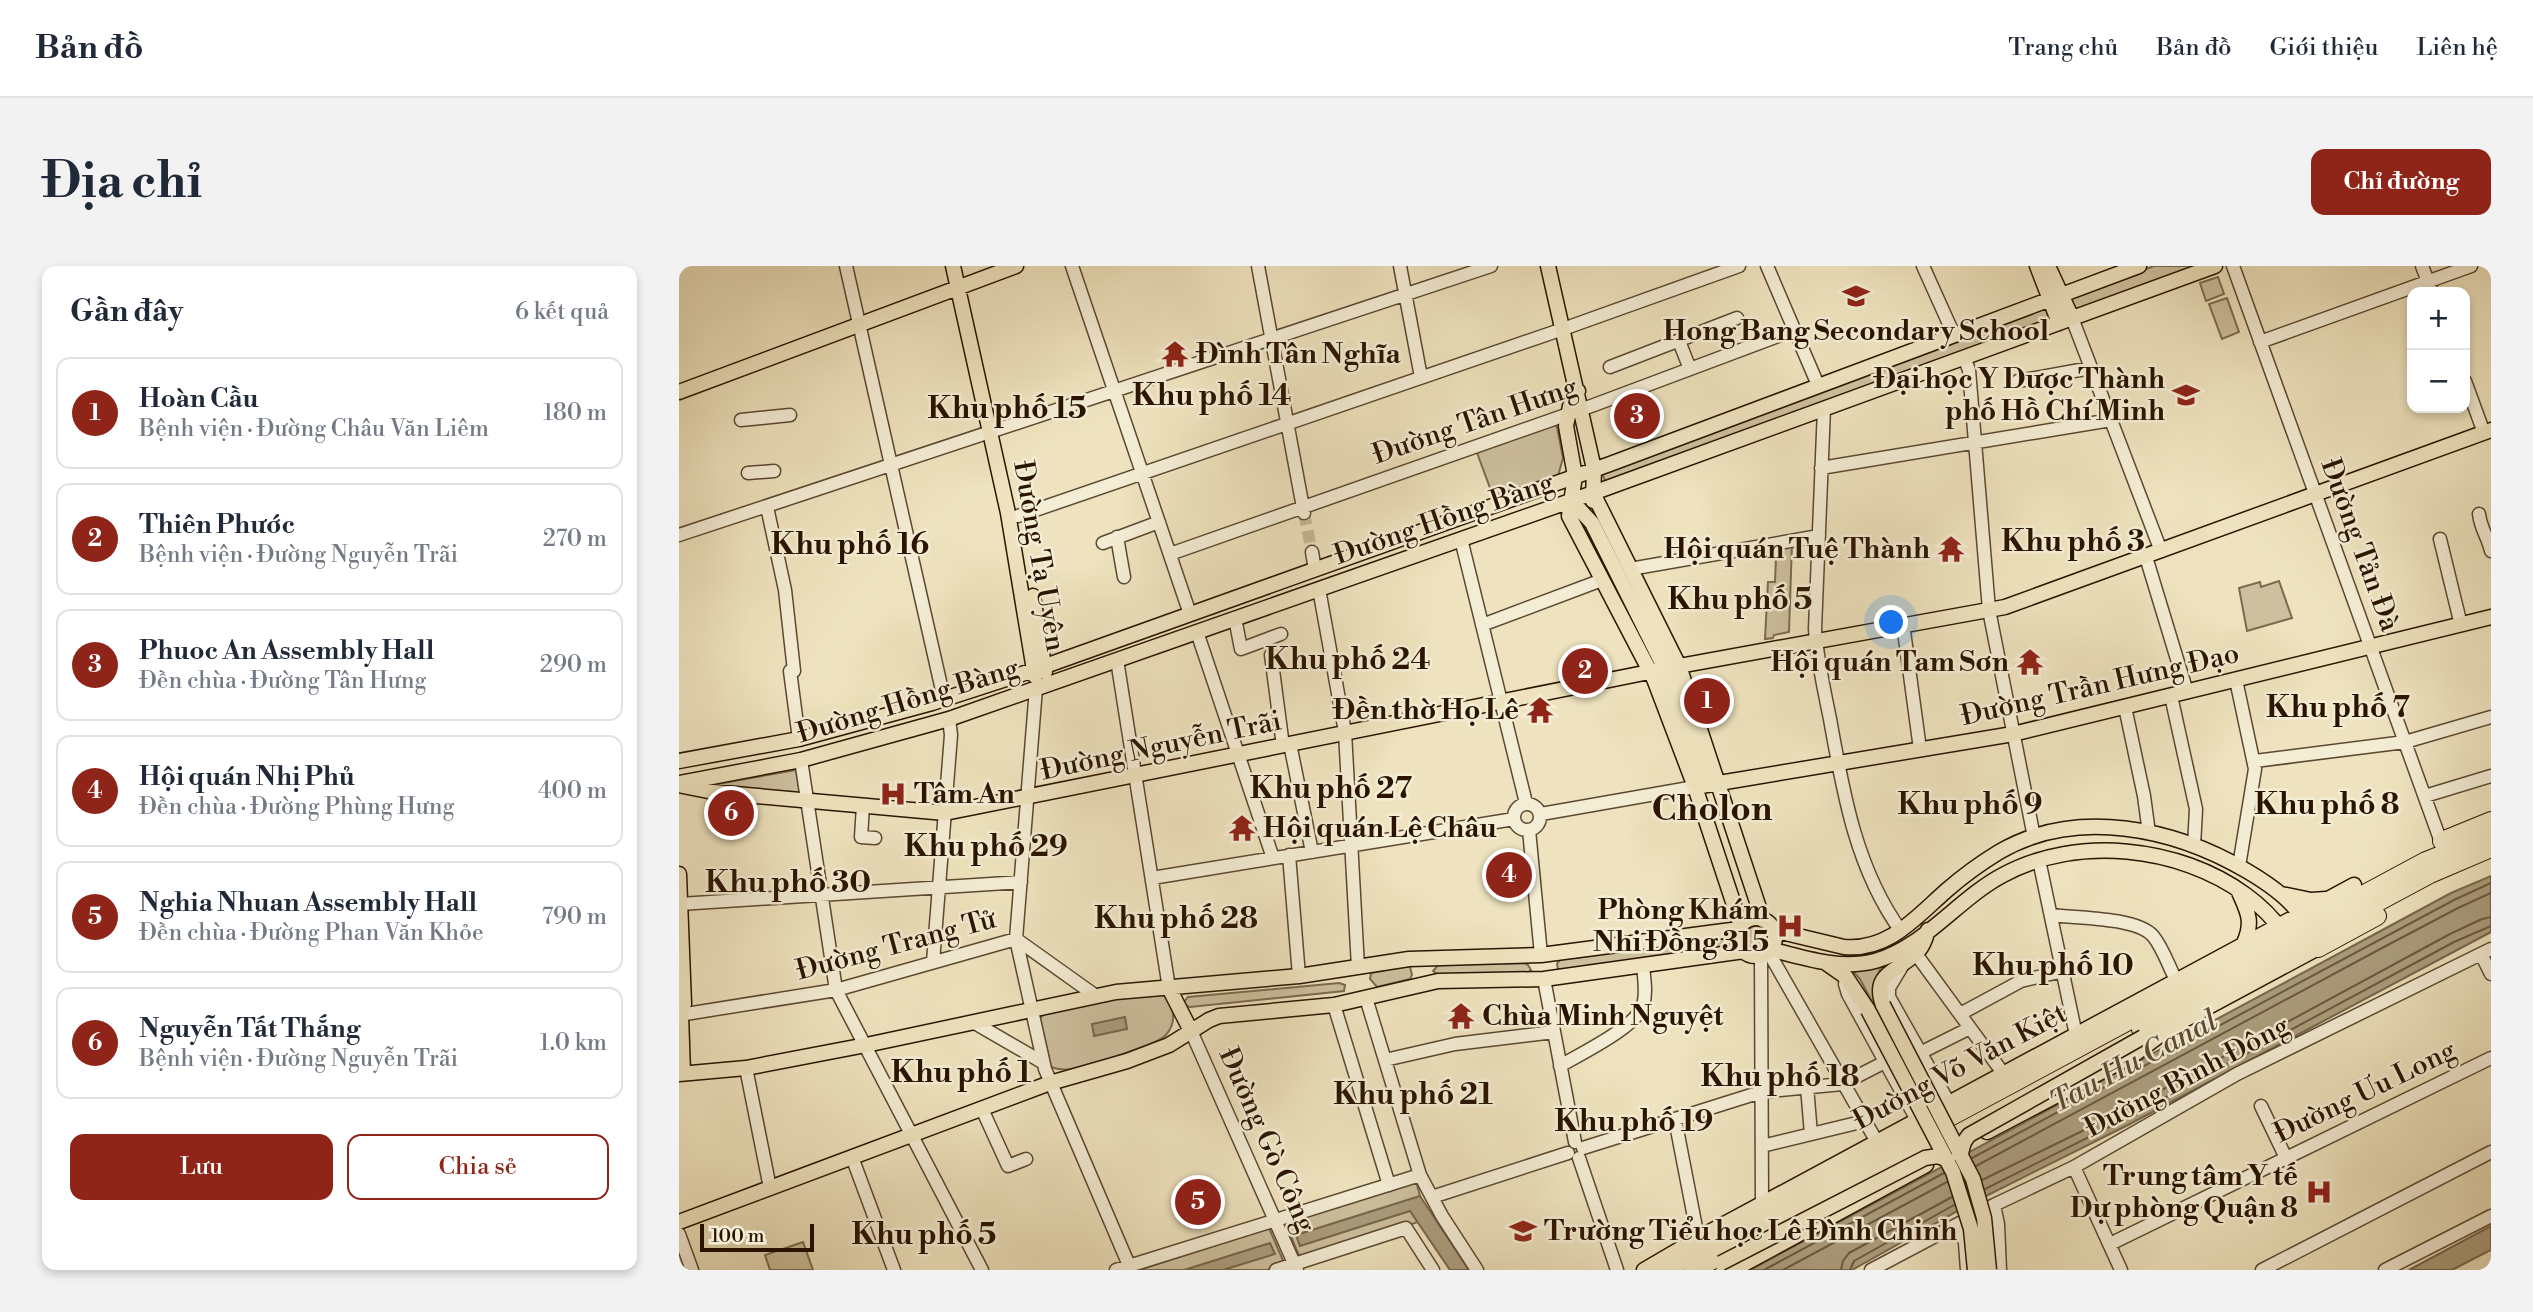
<!DOCTYPE html>
<html lang="vi">
<head>
<meta charset="utf-8">
<style>
	body { margin:0; font-family:"Libre Bodoni",serif; background:#f2f2f3; color:#1f2937 }
	.controls { position:absolute; right:21px; top:21px; display:grid; overflow:hidden; border-radius:14px; box-shadow:0 4px 10px #0003 }
	.controls button { width:63px; height:63px; display:grid; place-items:center; padding:0; border:0; border-bottom:2px solid #e0e1e3; background:#fff; color:#1f2937; font:35px sans-serif }
	.scale { position:absolute; left:21px; bottom:18px; width:114px; box-sizing:border-box; padding-left:7px; border:4px solid #2a1400; border-top:0; font-size:19px; line-height:24px; white-space:nowrap; color:#2a1400; -webkit-text-stroke:5px #f4edd5; paint-order:stroke }
	.you { position:absolute; left:1213px; top:357px; width:24px; height:24px; margin:-18px; border:5px solid #fff; border-radius:50%; background:#1a73e8; box-shadow:0 0 0 10px #1a73e833 }
	.badge { display:grid; place-items:center; width:46px; height:46px; border-radius:50%; background:#8f2418; color:#fff; font-size:23px; font-weight:700 }
	.pin { position:absolute; translate:-50% -50%; border:4px solid #fff; box-shadow:0 2px 7px #0006 }
	.list { margin:0; padding:0; list-style:none }
	h2 { display:flex; justify-content:space-between; align-items:center; height:91px; margin:0; padding:0 28px; font-size:30px }
	h2 small { font-size:23px; font-weight:400; color:#747a83 }
	.list li { display:grid; grid-template-columns:46px 1fr auto; gap:21px; align-items:center; box-sizing:border-box; height:112px; margin:0 14px 14px; padding:0 14px; border:2px solid #e0e1e3; border-radius:14px }
	.list b { display:block; font-size:26px; white-space:nowrap }
	.list p { margin:0; font-size:23px; white-space:nowrap; color:#747a83 }
	.list em { font-size:23px; font-style:normal; color:#747a83 }
	.actions { display:flex; gap:14px; padding:21px 28px }
	.actions a { flex:1; padding:16px 0; border:2px solid #8f2418; border-radius:14px; text-align:center; font-size:24px; color:#8f2418 }
	.actions .main { background:#8f2418; color:#fff }
	.map { position:relative; flex:none; width:1812px; height:1004px; overflow:hidden; border-radius:14px }
	header { display:flex; align-items:center; gap:42px; box-sizing:border-box; height:98px; padding:0 35px; background:#fff; border-bottom:2px solid #e0e1e3 }
	header strong { font-size:33px }
	nav { display:flex; gap:38px; margin-inline-start:auto; font-size:24px }
	.intro { display:flex; align-items:center; justify-content:space-between; box-sizing:border-box; height:168px; padding:0 42px }
	h1 { margin:0; font-size:49px }
	.button { padding:18px 32px; border-radius:14px; background:#8f2418; color:#fff; font-size:24px; font-weight:700 }
	main { display:flex; gap:42px; padding:0 42px }
	aside { flex:1; background:#fff; border-radius:14px; box-shadow:0 4px 10px #0003 }
	.map>svg:first-child { display:block }
	.green { fill:#cdc09e; stroke:#7c6a4f; stroke-width:2 }
	.water { fill:#ab9d7d; stroke:#77664b; stroke-width:2 }
	.lines { fill:none; stroke-linecap:round; stroke-linejoin:round }
	.shore { stroke:#6a583e; stroke-width:2 }
	.minor-tunnel { stroke:#c7ba98; stroke-width:12; stroke-dasharray:12 6; stroke-linecap:butt }
	.minor-casing { stroke:#5b4830; stroke-width:15 }
	.major-casing { stroke:#2a1400; stroke-width:17 }
	.highway-casing { stroke:#2a1400; stroke-width:20 }
	.minor { stroke:#f4edd5; stroke-width:12 }
	.major { stroke:#eee3be; stroke-width:14 }
	.highway { stroke:#eee3be; stroke-width:18 }
	.major-bridge-casing { stroke:#2a1400; stroke-width:17; stroke-linecap:butt }
	.major-bridge { stroke:#eee3be; stroke-width:14 }
	.labels { text-anchor:middle; dominant-baseline:central; stroke-width:5; stroke-linejoin:round; paint-order:stroke }
	.poi-label { font-size:28px; font-weight:bold; fill:#2a1400; stroke:#f4edd5; text-anchor:end }
	.street-label { font-size:28px; fill:#2a1400; stroke:#f4edd5 }
	.neighbourhood-label { font-size:30px; font-weight:bold; fill:#2a1400; stroke:#f4edd5 }
	.water-label { font-size:30px; font-style:italic; fill:#5e4b32; stroke:#f4edd5 }
	.district-label { font-size:35px; font-weight:bold; fill:#2a1400; stroke:#f4edd5 }
</style>
</head>
<body>
<header>
<strong>Bản đồ</strong>
<nav><a>Trang chủ</a><a>Bản đồ</a><a>Giới thiệu</a><a>Liên hệ</a></nav>
</header>
<div class="intro"><h1>Địa chỉ</h1><a class="button">Chỉ đường</a></div>
<main>
<aside>
<h2>Gần đây<small>6 kết quả</small></h2>
<ul class="list">
<li><span class="badge">1</span><div><b>Hoàn Cầu</b><p>Bệnh viện · Đường Châu Văn Liêm</p></div><em>180 m</em></li>
<li><span class="badge">2</span><div><b>Thiên Phước</b><p>Bệnh viện · Đường Nguyễn Trãi</p></div><em>270 m</em></li>
<li><span class="badge">3</span><div><b>Phuoc An Assembly Hall</b><p>Đền chùa · Đường Tân Hưng</p></div><em>290 m</em></li>
<li><span class="badge">4</span><div><b>Hội quán Nhị Phủ</b><p>Đền chùa · Đường Phùng Hưng</p></div><em>400 m</em></li>
<li><span class="badge">5</span><div><b>Nghia Nhuan Assembly Hall</b><p>Đền chùa · Đường Phan Văn Khỏe</p></div><em>790 m</em></li>
<li><span class="badge">6</span><div><b>Nguyễn Tất Thắng</b><p>Bệnh viện · Đường Nguyễn Trãi</p></div><em>1.0 km</em></li>
</ul>
<div class="actions"><a class="main">Lưu</a><a>Chia sẻ</a></div>
</aside>
<div class="map">
<svg width="1812" height="1004" viewBox="0 0 1812 1004">
	<rect width="100%" height="100%" fill="#eee3be"/>
	<filter id="stains"><feTurbulence type="fractalNoise" baseFrequency=".00286" numOctaves="4"/><feColorMatrix values="0 0 0 0 .2 0 0 0 0 .09 0 0 0 0 .02 0 0 0 .5 -.17"/></filter>
	<radialGradient id="worn" r=".72"><stop offset=".6" stop-color="#630" stop-opacity="0"/><stop offset="1" stop-color="#630" stop-opacity=".3"/></radialGradient>
	<path class="green" d="M1475,0h47l-127,48 -6,-16z
		M1539,11l6,17 -18,7 -6,-18z
		M1548,32l12,34 -17,7 -13,-35z
		M1368,41l5,12 -446,164 -5,-12z
		M874,158l4,3 6,31 -5,18 -65,20 -17,-46z
		M1113,277l-3,89 -15,3 -1,3 -8,1 3,-57h7l1,-25 -3,-1v-9z
		M1600,315l13,37 -45,13 -8,-43 21,-6 1,5z
		M117,504l4,24 -88,-9z
		M1066 671a11 11 0 1 1 22 0a11 11 0 1 1-22 0Z
		M1049,670l7,5 -1,4 -4,2 -167,23 -5,-1 -1,-5 4,-6z
		M1206,696c-11,14 -14,28 -10,45l-15,-28 -8,-9z
		M845,697l4,2 3,5 -5,4 -87,1 -6,-4 6,-7z
		M727,700l4,1 2,8 -2,4 -33,8 -7,-8 1,-6z
		M660,717l6,2 -1,6 -154,16 -4,-1 -2,-4 4,-5z
		M470,727l18,3c7,15 10,27 -2,40 -7,8 -80,31 -93,33 -7,1 -14,1 -21,-2l-11,-49 7,-6z
		M737,915l4,15 -9,15 7,11 -117,38 -16,-37z
		M590,962l16,37 -18,5h-128z
		M124,976l10,28h-43l-5,-15z"/>
	<path class="water" d="M1812,610v56l-363,193 -156,78 -120,67h-102l625,-336 76,-41z
		M446,751l2,12 -33,7 -2,-12z
		M741,930l49,74h-19l-40,-59 -110,35 -4,-11z
		M1812,960v24l-39,20h-43z
		M591,977l5,11 -52,16h-39z"/>
	<g class="lines">
		<path class="shore" d="M1293,892l482,-258 37,-17
			M1297,900l406,-218 76,-40 33,-15
			M1303,914l139,-68 329,-178 32,-15 9,-2
			M1306,923l140,-70 329,-177 37,-16
			M1085,1004l180,-97
			M1104,1004l164,-88
			M1162,1004l2,-9 6,-8 103,-56
			M1171,1004l4,-9 100,-56"/>
		<path class="minor-tunnel" d="M625,247l8,39"/>
		<defs>
			<path id="minor" d="M167,0l98,433
				M393,0l118,348
				M579,0l46,247
				M721,0l21,111
				M1088,0l51,119
				M1244,0l31,69
				M1554,0l208,576
				M1743,0l10,26
				M1393,52l89,233
				M1000,75l11,28
				M1581,76l211,-76
				M1285,91l5,13 20,240 45,227
				M931,101l127,-49
				M1339,115l73,-13
				M1786,115l19,52
				M1145,142l-9,221c2,30 9,60 15,90 13,73 26,150 71,212
				M62,154l49,-5
				M1142,202l290,-48
				M69,207l26,-2
				M88,241l18,83 9,81h-4l9,68
				M1800,248c2,16 9,23 12,37
				M339,250l545,-187 176,-63
				M0,269l812,-269
				M438,271l7,40
				M782,273l65,264
				M1761,273l21,86
				M424,277l56,-21
				M633,286l3,18
				M491,288l424,-149 200,-75
				M1467,291l41,135
				M951,303l189,-33
				M640,323l26,143 13,235
				M556,352l6,31 40,-15
				M1224,358l17,125
				M803,359l120,-45
				M518,366l76,226
				M592,389l12,91
				M438,394l52,328
				M1557,414l19,89 -16,97
				M357,422l-20,251 29,130 86,201
				M1492,430l25,113 -2,37
				M1446,441l19,89 5,37
				M611,478l22,108
				M122,494l35,230 146,280
				M1576,495l150,-19 86,-25
				M1746,530l66,-20
				M835 551a13 13 0 1 1 26 0a13 13 0 1 1-26 0Z
				M184,540l-2,31 14,1
				M862,548l154,-27
				M850,564l12,125
				M610,589l10,121
				M1360,594l37,175
				M473,612l362,-59
				M1,638l341,-22
				M1372,649c24,3 85,2 102,21 10,12 16,31 23,44
				M1089,685l109,191
				M1237,688l87,119
				M1802,688l10,20
				M1082,689l1,249
				M254,696l18,-227 -2,-16
				M1225,697l-15,25v9l60,106
				M1167,711l-1,7 3,10 69,126
				M865,713l31,163
				M687,732l54,177 22,41 35,54
				M655,739l55,180
				M1281,748l61,-33 42,-10
				M0,749l157,-25 180,-51 80,57
				M294,756l69,40
				M512,765l106,239
				M1241,787l50,-25
				M706,794l70,-16 99,-12
				M881,800c20,-12 77,-39 83,-61 4,-12 1,-27 0,-39
				M67,802l24,120
				M1128,821l4,47
				M1582,840l25,52
				M303,843l26,57 18,-7
				M996,853l23,119
				M1083,880l103,-25
				M904,882l178,-56 81,-8 43,-22
				M173,891l42,113
				M900,892l38,112
				M1395,901l47,103
				M753,931l136,-44
				M1315,939l4,19 2,46
				M1281,958l5,19 2,27
				M0,968l13,36
				M1431,978l381,-186
				M437,1004l304,-95
				M597,1004l130,-42 27,42
				M1192,1004l123,-65 80,-38 163,-93 254,-125
				M1583,1004l229,-118
				M1706,1004l106,-54"/>
			<path id="major" d="M274,0l55,247 27,163
				M869,0l46,203 -1,32
				M1358,0l22,57
				M1369,0l24,52
				M899,125l-8,15 -4,20 9,50 -6,40 85,163 41,108 46,139
				M0,126l337,-126
				M914,227l86,173 84,254
				M892,234l21,23 73,146 39,107 12,7
				M354,330l12,76
				M0,495l120,-22 133,-36 102,-33 576,-206 529,-198
				M1,517l121,-23 148,-41 644,-226 622,-227
				M0,519l34,7 232,21 734,-147 326,-59 486,-177
				M1016,521l318,-53 478,-117
				M0,608l5,130 -3,11 2,58
				M1559,624c9,21 16,30 6,53
				M1602,628l30,6 15,-1
				M1058 671a19 19 0 1 1 38 0a19 19 0 1 1-38 0Z
				M1094,664l71,17c45,4 72,-30 103,-57 16,-14 34,-27 52,-38 77,-45 175,-24 248,19 17,10 34,21 47,36 10,11 17,27 24,41l-147,79 -36,27 -148,78
				M1091,683c34,9 71,21 105,12 48,-13 84,-63 128,-86 74,-40 176,-29 243,20 15,11 27,22 37,38
				M1147,697l20,14 22,33
				M490,722l22,43
				M1204,739c-13,-34 19,-34 36,-55 5,-5 7,-13 9,-20
				M0,808l67,-6 120,-23 250,-53 183,-16 110,-17 132,-4 198,-26
				M0,956l371,-139 77,-22 42,-16 40,-25 10,-4 115,-11 104,-24 106,-2 200,-28
				M965,1004l58,-34 652,-351
				M1054,1004l193,-105"/>
			<path id="highway" d="M1763,575l49,-20
				M1639,682l59,-32
				M1462,763l289,-155 61,-26
				M986,1004l761,-409 65,-26
				M1015,1004l234,-127"/>
		</defs>
		<use href="#minor" class="minor-casing"/>
		<use href="#major" class="major-casing"/>
		<use href="#highway" class="highway-casing"/>
		<use href="#minor" class="minor"/>
		<use href="#major" class="major"/>
		<use href="#highway" class="highway"/>
		<defs>
			<path id="major-bridge" d="M1204,739l90,174 11,39 5,52
				M1189,744l85,162 18,57 4,41
				M1282,887l3,-11 5,-7 174,-98
				M1042,997l204,-105 13,-2 10,4"/>
		</defs>
		<use href="#major-bridge" class="major-bridge-casing"/>
		<use href="#major-bridge" class="major-bridge"/>
	</g>
	<defs>
		<symbol id="school-bare" viewBox="-9 -9 18 18"><path d="M0-5L7-2L0 1L-7-2ZM-4 1L0 2.5L4 1V4Q0 6-4 4Z" fill="#8f2418" stroke="#f4edd5" stroke-width="2.5" paint-order="stroke"/></symbol>
		<symbol id="temple-bare" viewBox="-9 -9 18 18"><path d="M0-6L5-2H3V0L6.5 2.5H4V6H1.5V3h-3V6H-4V2.5H-6.5L-3 0V-2H-5Z" fill="#8f2418" stroke="#f4edd5" stroke-width="2.5" paint-order="stroke"/></symbol>
		<symbol id="university-bare" viewBox="-9 -9 18 18"><path d="M0-5L7-2L0 1L-7-2ZM-4 1L0 2.5L4 1V4Q0 6-4 4Z" fill="#8f2418" stroke="#f4edd5" stroke-width="2.5" paint-order="stroke"/></symbol>
		<symbol id="hospital-bare" viewBox="-9 -9 18 18"><path d="M-5-5h3v3.5h4V-5h3V5h-3V1.5h-4V5h-3Z" fill="#8f2418" stroke="#f4edd5" stroke-width="2.5" paint-order="stroke"/></symbol>
	</defs>
	<g fill-rule="evenodd">
		<use href="#school-bare" x="1158" y="11" width="38" height="38"/>
		<use href="#temple-bare" x="477" y="69" width="38" height="38"/>
		<use href="#university-bare" x="1488" y="110" width="38" height="38"/>
		<use href="#temple-bare" x="1253" y="264" width="38" height="38"/>
		<use href="#temple-bare" x="1332" y="377" width="38" height="38"/>
		<use href="#temple-bare" x="842" y="425" width="38" height="38"/>
		<use href="#hospital-bare" x="195" y="509" width="38" height="38"/>
		<use href="#temple-bare" x="544" y="543" width="38" height="38"/>
		<use href="#hospital-bare" x="1092" y="641" width="38" height="38"/>
		<use href="#temple-bare" x="763" y="731" width="38" height="38"/>
		<use href="#hospital-bare" x="1621" y="907" width="38" height="38"/>
		<use href="#school-bare" x="825" y="946" width="38" height="38"/>
	</g>
	<g class="labels">
		<g class="poi-label">
			<text x="1177" y="65" text-anchor="middle">Hong Bang Secondary School</text>
			<text x="517" y="88" text-anchor="start">Đình Tân Nghĩa</text>
			<text x="1486" y="113">Đại học Y Dược Thành<tspan x="1486" dy="32">phố Hồ Chí Minh</tspan></text>
			<text x="1251" y="283">Hội quán Tuệ Thành</text>
			<text x="1330" y="396">Hội quán Tam Sơn</text>
			<text x="840" y="444">Đền thờ Họ Lê</text>
			<text x="235" y="528" text-anchor="start">Tâm An</text>
			<text x="584" y="562" text-anchor="start">Hội quán Lệ Châu</text>
			<text x="1090" y="644">Phòng Khám<tspan x="1090" dy="32">Nhi Đồng 315</tspan></text>
			<text x="803" y="750" text-anchor="start">Chùa Minh Nguyệt</text>
			<text x="1619" y="910">Trung tâm Y tế<tspan x="1619" dy="32">Dự phòng Quận 8</tspan></text>
			<text x="865" y="965" text-anchor="start">Trường Tiểu học Lê Đình Chinh</text>
		</g>
		<g class="street-label">
			<text transform="translate(796 155) rotate(-19)">Đường Tân Hưng</text>
			<text transform="translate(765 253) rotate(-19)">Đường Hồng Bàng</text>
			<text transform="translate(1681 279) rotate(70)">Đường Tản Đà</text>
			<text transform="translate(360 290) rotate(80)">Đường Tạ Uyên</text>
			<text transform="translate(1421 419) rotate(-13)">Đường Trần Hưng Đạo</text>
			<text transform="translate(229 435) rotate(-17)">Đường Hồng Bàng</text>
			<text transform="translate(482 480) rotate(-12)">Đường Nguyễn Trãi</text>
			<text transform="translate(217 679) rotate(-15)">Đường Trang Tử</text>
			<text transform="translate(1281 801) rotate(-28)">Đường Võ Văn Kiệt</text>
			<text transform="translate(1508 811) rotate(-28)">Đường Bình Đông</text>
			<text transform="translate(1686 826) rotate(-26)">Đường Ưu Long</text>
			<text transform="translate(588 874) rotate(66)">Đường Gò Công</text>
		</g>
		<g class="neighbourhood-label">
			<text x="533" y="130">Khu phố 14</text>
			<text x="328" y="143">Khu phố 15</text>
			<text x="1394" y="276">Khu phố 3</text>
			<text x="171" y="279">Khu phố 16</text>
			<text x="1061" y="334">Khu phố 5</text>
			<text x="669" y="394">Khu phố 24</text>
			<text x="1659" y="442">Khu phố 7</text>
			<text x="652" y="523">Khu phố 27</text>
			<text x="1291" y="539">Khu phố 9</text>
			<text x="1648" y="539">Khu phố 8</text>
			<text x="307" y="581">Khu phố 29</text>
			<text x="109" y="617">Khu phố 30</text>
			<text x="497" y="653">Khu phố 28</text>
			<text x="1374" y="700">Khu phố 10</text>
			<text x="282" y="807">Khu phố 1</text>
			<text x="1101" y="811">Khu phố 18</text>
			<text x="734" y="829">Khu phố 21</text>
			<text x="955" y="856">Khu phố 19</text>
			<text x="245" y="969">Khu phố 5</text>
		</g>
		<g class="water-label">
			<text transform="translate(1455 796) rotate(-28)">Tau Hu Canal</text>
		</g>
		<g class="district-label">
			<text x="1033" y="543">Cholon</text>
		</g>
	</g>
	<rect width="100%" height="100%" filter="url(#stains)"/>
	<rect width="100%" height="100%" fill="url(#worn)"/>
</svg>
<div class="controls">
<button>+</button>
<button>−</button>
</div>
<div class="scale">100 m</div>
<div class="you"></div>
<div class="pin badge" style="left:1028px;top:435px">1</div>
<div class="pin badge" style="left:906px;top:405px">2</div>
<div class="pin badge" style="left:958px;top:150px">3</div>
<div class="pin badge" style="left:830px;top:609px">4</div>
<div class="pin badge" style="left:519px;top:936px">5</div>
<div class="pin badge" style="left:52px;top:547px">6</div>
</div>
</main>
</body>
</html>
